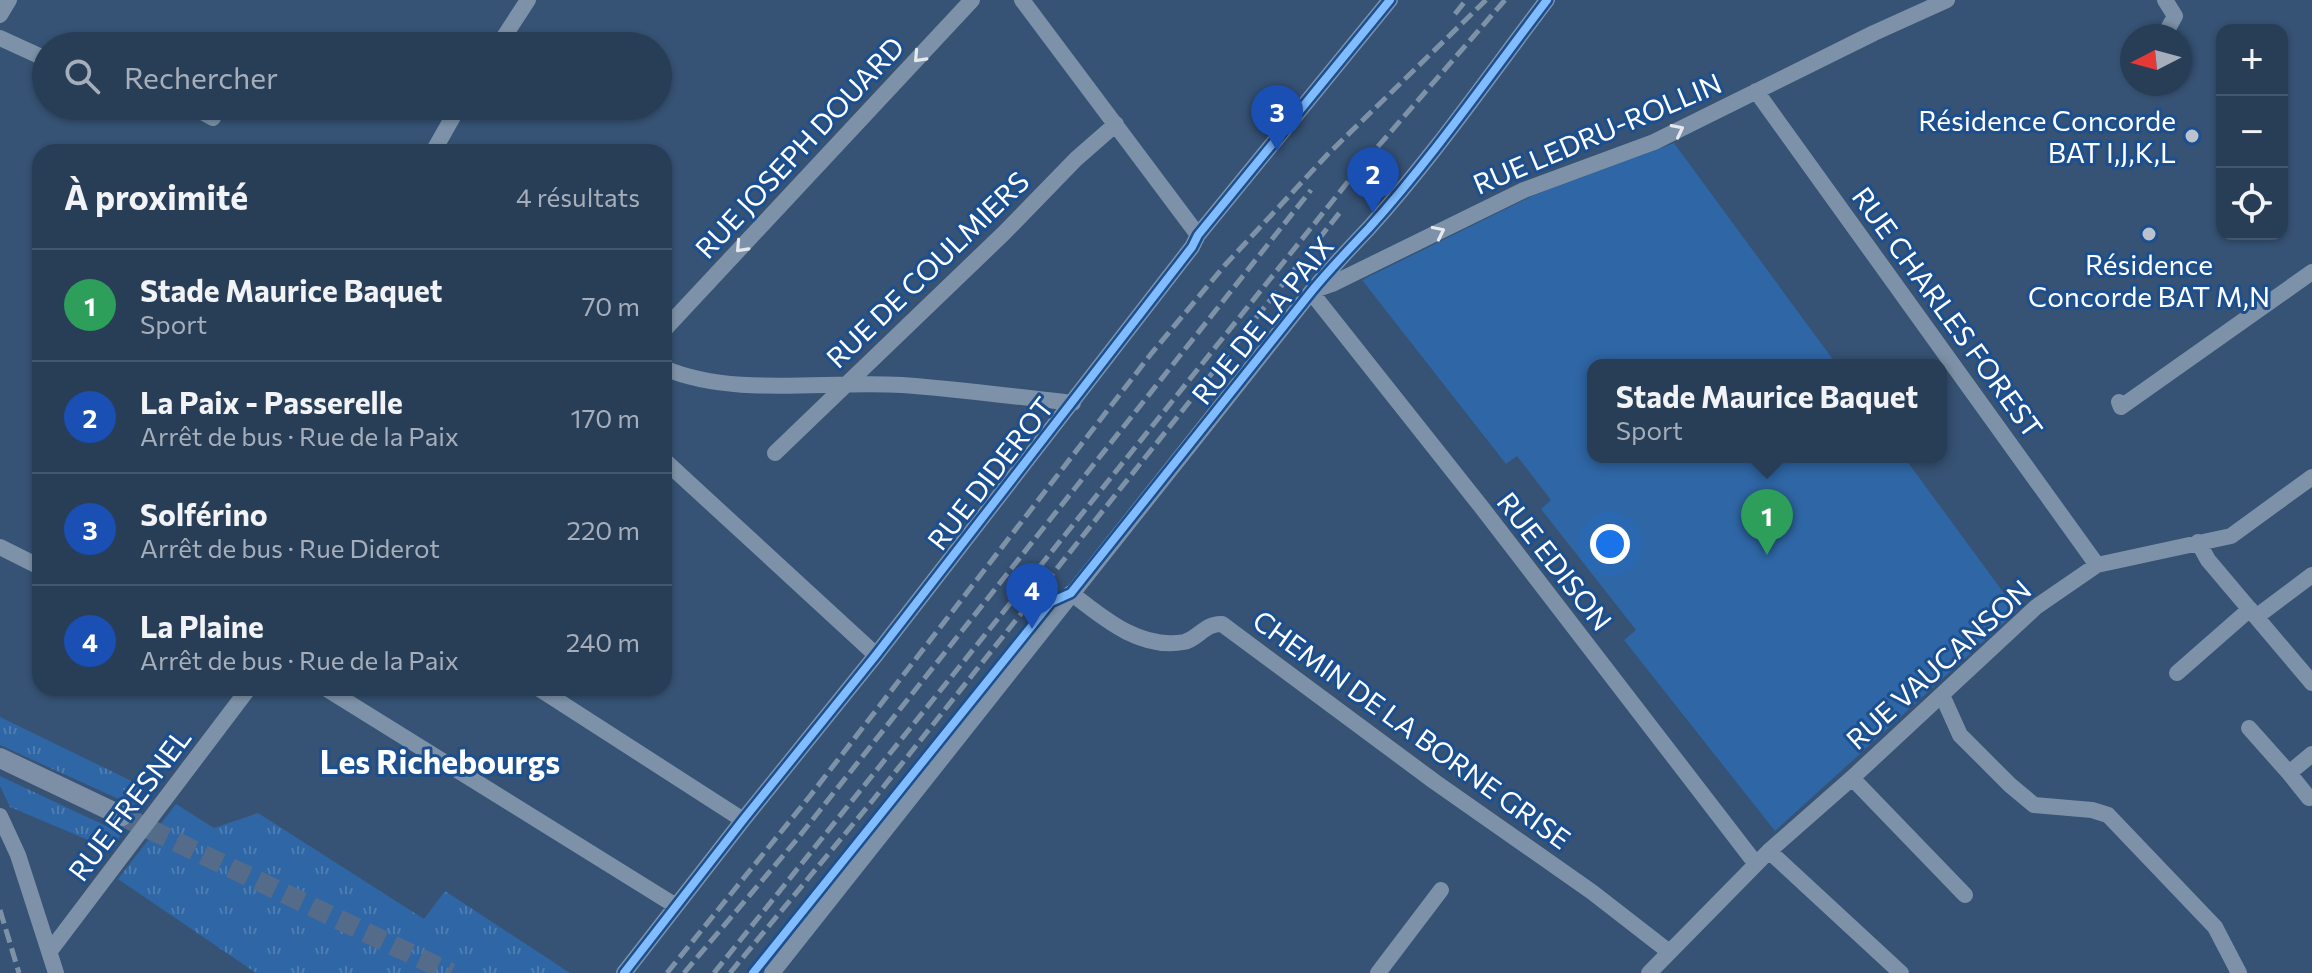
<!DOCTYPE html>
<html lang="fr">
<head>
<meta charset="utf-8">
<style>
	body { margin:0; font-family:Commissioner,sans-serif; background:#344961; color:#f1f3f6 }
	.controls { position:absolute; right:24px; top:24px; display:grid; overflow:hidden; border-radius:16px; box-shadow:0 2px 6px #0004 }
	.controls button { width:72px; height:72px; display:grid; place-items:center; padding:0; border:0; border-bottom:2px solid #44576d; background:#283e57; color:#f1f3f6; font:40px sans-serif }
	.compass { position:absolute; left:2120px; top:24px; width:72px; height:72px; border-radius:50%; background:#283e57; box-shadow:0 2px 6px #0004; rotate:264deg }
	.you { position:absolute; left:1610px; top:544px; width:28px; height:28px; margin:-20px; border:6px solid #fff; border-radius:50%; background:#1a73e8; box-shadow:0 0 0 12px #1a73e833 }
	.badge { display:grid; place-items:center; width:52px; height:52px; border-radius:50%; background:#90b9f0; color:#fff; font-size:26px; font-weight:700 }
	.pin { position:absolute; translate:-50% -66px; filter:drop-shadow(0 2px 4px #0008) }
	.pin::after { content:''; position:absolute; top:42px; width:28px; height:24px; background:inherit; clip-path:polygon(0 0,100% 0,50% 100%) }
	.popup { position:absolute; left:1587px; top:359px; width:360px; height:104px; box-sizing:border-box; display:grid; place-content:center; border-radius:16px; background:#283e57; filter:drop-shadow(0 2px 6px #0005); font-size:26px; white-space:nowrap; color:#a5aeba }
	.popup b { font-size:30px; color:#f1f3f6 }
	.popup::after { content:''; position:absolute; left:50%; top:100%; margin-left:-16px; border:16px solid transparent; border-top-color:#283e57 }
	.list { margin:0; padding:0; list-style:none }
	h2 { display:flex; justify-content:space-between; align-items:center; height:104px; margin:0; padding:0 32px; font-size:34px }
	h2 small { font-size:26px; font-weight:400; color:#a5aeba }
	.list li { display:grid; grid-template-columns:52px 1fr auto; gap:24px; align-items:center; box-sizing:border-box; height:112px; padding:0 32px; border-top:2px solid #44576d }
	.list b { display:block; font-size:30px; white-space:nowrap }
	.list p { margin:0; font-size:26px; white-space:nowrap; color:#a5aeba }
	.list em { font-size:26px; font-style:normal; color:#a5aeba }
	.icon { flex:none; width:44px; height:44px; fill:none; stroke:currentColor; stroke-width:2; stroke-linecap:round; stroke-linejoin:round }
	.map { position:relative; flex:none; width:2312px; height:973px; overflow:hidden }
	.search { position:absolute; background:#283e57; box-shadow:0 2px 6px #0004; left:32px; top:32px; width:640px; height:88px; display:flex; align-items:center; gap:20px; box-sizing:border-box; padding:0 28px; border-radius:44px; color:#a5aeba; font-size:30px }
	.panel { position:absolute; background:#283e57; box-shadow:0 2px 6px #0004; left:32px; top:144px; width:640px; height:552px; border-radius:24px }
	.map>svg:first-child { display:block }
	.grass { fill:url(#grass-tufts) }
	.pitch { fill:#2f66a5 }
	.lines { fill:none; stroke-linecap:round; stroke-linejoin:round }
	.major-tunnel { stroke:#546c89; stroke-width:20; stroke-dasharray:20 10; stroke-linecap:butt }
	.minor { stroke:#7d92a8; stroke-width:16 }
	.major { stroke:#7d8ea7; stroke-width:20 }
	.rail { stroke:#7e92a7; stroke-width:5; stroke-dasharray:14 6; stroke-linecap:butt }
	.cycleway-casing { stroke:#1b4f8f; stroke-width:13 }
	.cycleway { stroke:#80bcff; stroke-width:8 }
	.oneway { stroke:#e5e9ee }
	.poi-dot { fill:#b9c2ce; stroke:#1b4f8f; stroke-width:3 }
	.labels { text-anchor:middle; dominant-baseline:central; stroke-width:6; stroke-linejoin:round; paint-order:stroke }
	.poi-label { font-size:28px; fill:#fff; stroke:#1b4f8f; text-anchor:end }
	.street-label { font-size:28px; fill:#fff; stroke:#1b4f8f }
	.quarter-label { font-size:32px; font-weight:bold; fill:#fff; stroke:#1b4f8f }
</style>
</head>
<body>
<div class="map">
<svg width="2312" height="973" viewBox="0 0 2312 973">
	<defs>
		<pattern id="grass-tufts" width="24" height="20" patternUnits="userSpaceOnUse" patternTransform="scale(2)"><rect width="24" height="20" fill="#2f66a5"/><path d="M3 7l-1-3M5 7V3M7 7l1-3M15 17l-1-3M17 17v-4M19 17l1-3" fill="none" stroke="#4e7db2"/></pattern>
	</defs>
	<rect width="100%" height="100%" fill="#365274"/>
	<path class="grass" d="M0,717l142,69 -8,20 -134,-61z
		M0,776l121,57 -5,13 -9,2 -97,-41 -10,-21z
		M176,804l38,24 44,-15 166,106 21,-28 125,82h-314l-138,-94z"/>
	<path class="pitch" d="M1674,143l163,222h-244v92h311l113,154 -242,220 -151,-191 12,-10 -95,-121 10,-9 -34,-44 -11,8 -144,-184 172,-85z"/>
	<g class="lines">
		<path class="major-tunnel" d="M122,816l329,157"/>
		<path class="minor" d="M1022,0l176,235
			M0,15l9,-15
			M2164,36l11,-20 -10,-16
			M0,38l46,21
			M498,46l30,-46
			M1756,91l341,474
			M191,106l22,12
			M433,152l26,-46
			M1312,291l20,-7 192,-94 130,-48 220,-109 73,-33
			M1311,292l172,217 273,355
			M664,330l308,-330
			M664,368c70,30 162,12 238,17 57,4 114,12 171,18
			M2119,402l2,5 191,-135
			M775,453l229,-220 72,-74 40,-35
			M664,460l212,195
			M2198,542l10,18 104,123
			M0,547l40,20
			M1071,593c32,25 69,57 113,49 14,-3 21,-19 38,-18l213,158 157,110 76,59
			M2256,617l56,-42
			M2177,673l73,-64
			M325,688l351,218
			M538,688l205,132
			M1942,695l18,40 50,50 24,20 58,5 16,5 107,112 24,46
			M2249,728l40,45 23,-19
			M2289,773l20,25
			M1852,778l113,117
			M0,816l18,39 38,118
			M1769,851l132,122
			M50,951l199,-263
			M624,973l119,-153 133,-165 316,-408 6,-12 192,-235
			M772,973l539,-681c18,-22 38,-43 58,-64 64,-71 120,-152 178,-228
			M1378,973l63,-83
			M1649,973l120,-122 83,-73 184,-171 61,-42 134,-29 81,-59"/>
		<path class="major" d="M0,758l122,58"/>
		<path class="rail" d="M1455,14l11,-14
			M0,910l19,63
			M667,973l143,-177 341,-442 74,-89 103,-111 158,-154
			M684,973l114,-135 513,-648
			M714,973l641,-800 150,-173
			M730,973l143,-173 468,-589"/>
		<defs>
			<path id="cycleway" d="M624,973l119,-153 133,-165 316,-408 6,-12 192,-235
				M753,973l298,-371 20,-9 240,-301c18,-22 38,-43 58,-64 64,-71 120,-152 178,-228"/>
		</defs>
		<use href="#cycleway" class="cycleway-casing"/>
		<use href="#cycleway" class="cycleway"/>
	</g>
	<defs><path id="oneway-chevron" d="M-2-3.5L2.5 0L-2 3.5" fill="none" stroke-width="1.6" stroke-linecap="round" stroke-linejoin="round" transform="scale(2)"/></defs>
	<g class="oneway">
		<use href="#oneway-chevron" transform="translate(919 57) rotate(133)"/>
		<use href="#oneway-chevron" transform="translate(1678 130) rotate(-27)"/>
		<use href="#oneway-chevron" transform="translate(1439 232) rotate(-26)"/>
		<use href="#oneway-chevron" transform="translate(741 247) rotate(133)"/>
	</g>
	<g class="poi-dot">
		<circle cx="2192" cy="136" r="8"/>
		<circle cx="2149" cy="234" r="8"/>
	</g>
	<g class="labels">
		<g class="poi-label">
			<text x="2176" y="120">Résidence Concorde<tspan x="2176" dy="32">BAT I,J,K,L</tspan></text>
			<text x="2149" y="264" text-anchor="middle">Résidence<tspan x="2149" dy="32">Concorde BAT M,N</tspan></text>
		</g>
		<g class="street-label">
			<text transform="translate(1597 133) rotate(-23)">RUE LEDRU-ROLLIN</text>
			<text transform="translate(799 147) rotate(-47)">RUE JOSEPH DOUARD</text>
			<text transform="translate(927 269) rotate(-44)">RUE DE COULMIERS</text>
			<text transform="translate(1948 312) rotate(54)">RUE CHARLES FOREST</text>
			<text transform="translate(1262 320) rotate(-51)">RUE DE LA PAIX</text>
			<text transform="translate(990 473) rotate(-52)">RUE DIDEROT</text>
			<text transform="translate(1555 561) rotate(52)">RUE EDISON</text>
			<text transform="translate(1938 664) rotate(-42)">RUE VAUCANSON</text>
			<text transform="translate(1412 729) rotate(36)">CHEMIN DE LA BORNE GRISE</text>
			<text transform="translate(129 804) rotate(-53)">RUE FRESNEL</text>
		</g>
		<g class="quarter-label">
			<text x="440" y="761">Les Richebourgs</text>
		</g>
	</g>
</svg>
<div class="controls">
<button>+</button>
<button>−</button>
<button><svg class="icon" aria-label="locate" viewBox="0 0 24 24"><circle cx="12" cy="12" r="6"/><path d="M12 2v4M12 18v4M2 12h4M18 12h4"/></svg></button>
</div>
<svg class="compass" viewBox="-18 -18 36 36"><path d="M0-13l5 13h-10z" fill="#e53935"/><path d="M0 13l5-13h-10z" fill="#a5aeba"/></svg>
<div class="you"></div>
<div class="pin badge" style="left:1767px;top:555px;background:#2e9e5b">1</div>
<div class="popup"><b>Stade Maurice Baquet</b>Sport</div>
<div class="pin badge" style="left:1373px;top:213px;background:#1a4fb4">2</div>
<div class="pin badge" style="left:1277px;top:151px;background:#1a4fb4">3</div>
<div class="pin badge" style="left:1032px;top:629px;background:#1a4fb4">4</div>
<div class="search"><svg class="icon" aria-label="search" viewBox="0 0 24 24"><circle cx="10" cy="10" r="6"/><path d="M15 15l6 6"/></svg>Rechercher</div>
<section class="panel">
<h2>À proximité<small>4 résultats</small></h2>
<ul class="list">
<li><span class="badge" style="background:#2e9e5b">1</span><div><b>Stade Maurice Baquet</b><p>Sport</p></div><em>70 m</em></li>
<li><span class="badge" style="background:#1a4fb4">2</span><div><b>La Paix - Passerelle</b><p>Arrêt de bus · Rue de la Paix</p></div><em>170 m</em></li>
<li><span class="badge" style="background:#1a4fb4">3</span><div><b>Solférino</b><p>Arrêt de bus · Rue Diderot</p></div><em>220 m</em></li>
<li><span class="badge" style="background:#1a4fb4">4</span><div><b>La Plaine</b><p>Arrêt de bus · Rue de la Paix</p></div><em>240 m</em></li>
</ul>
</section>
</div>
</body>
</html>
